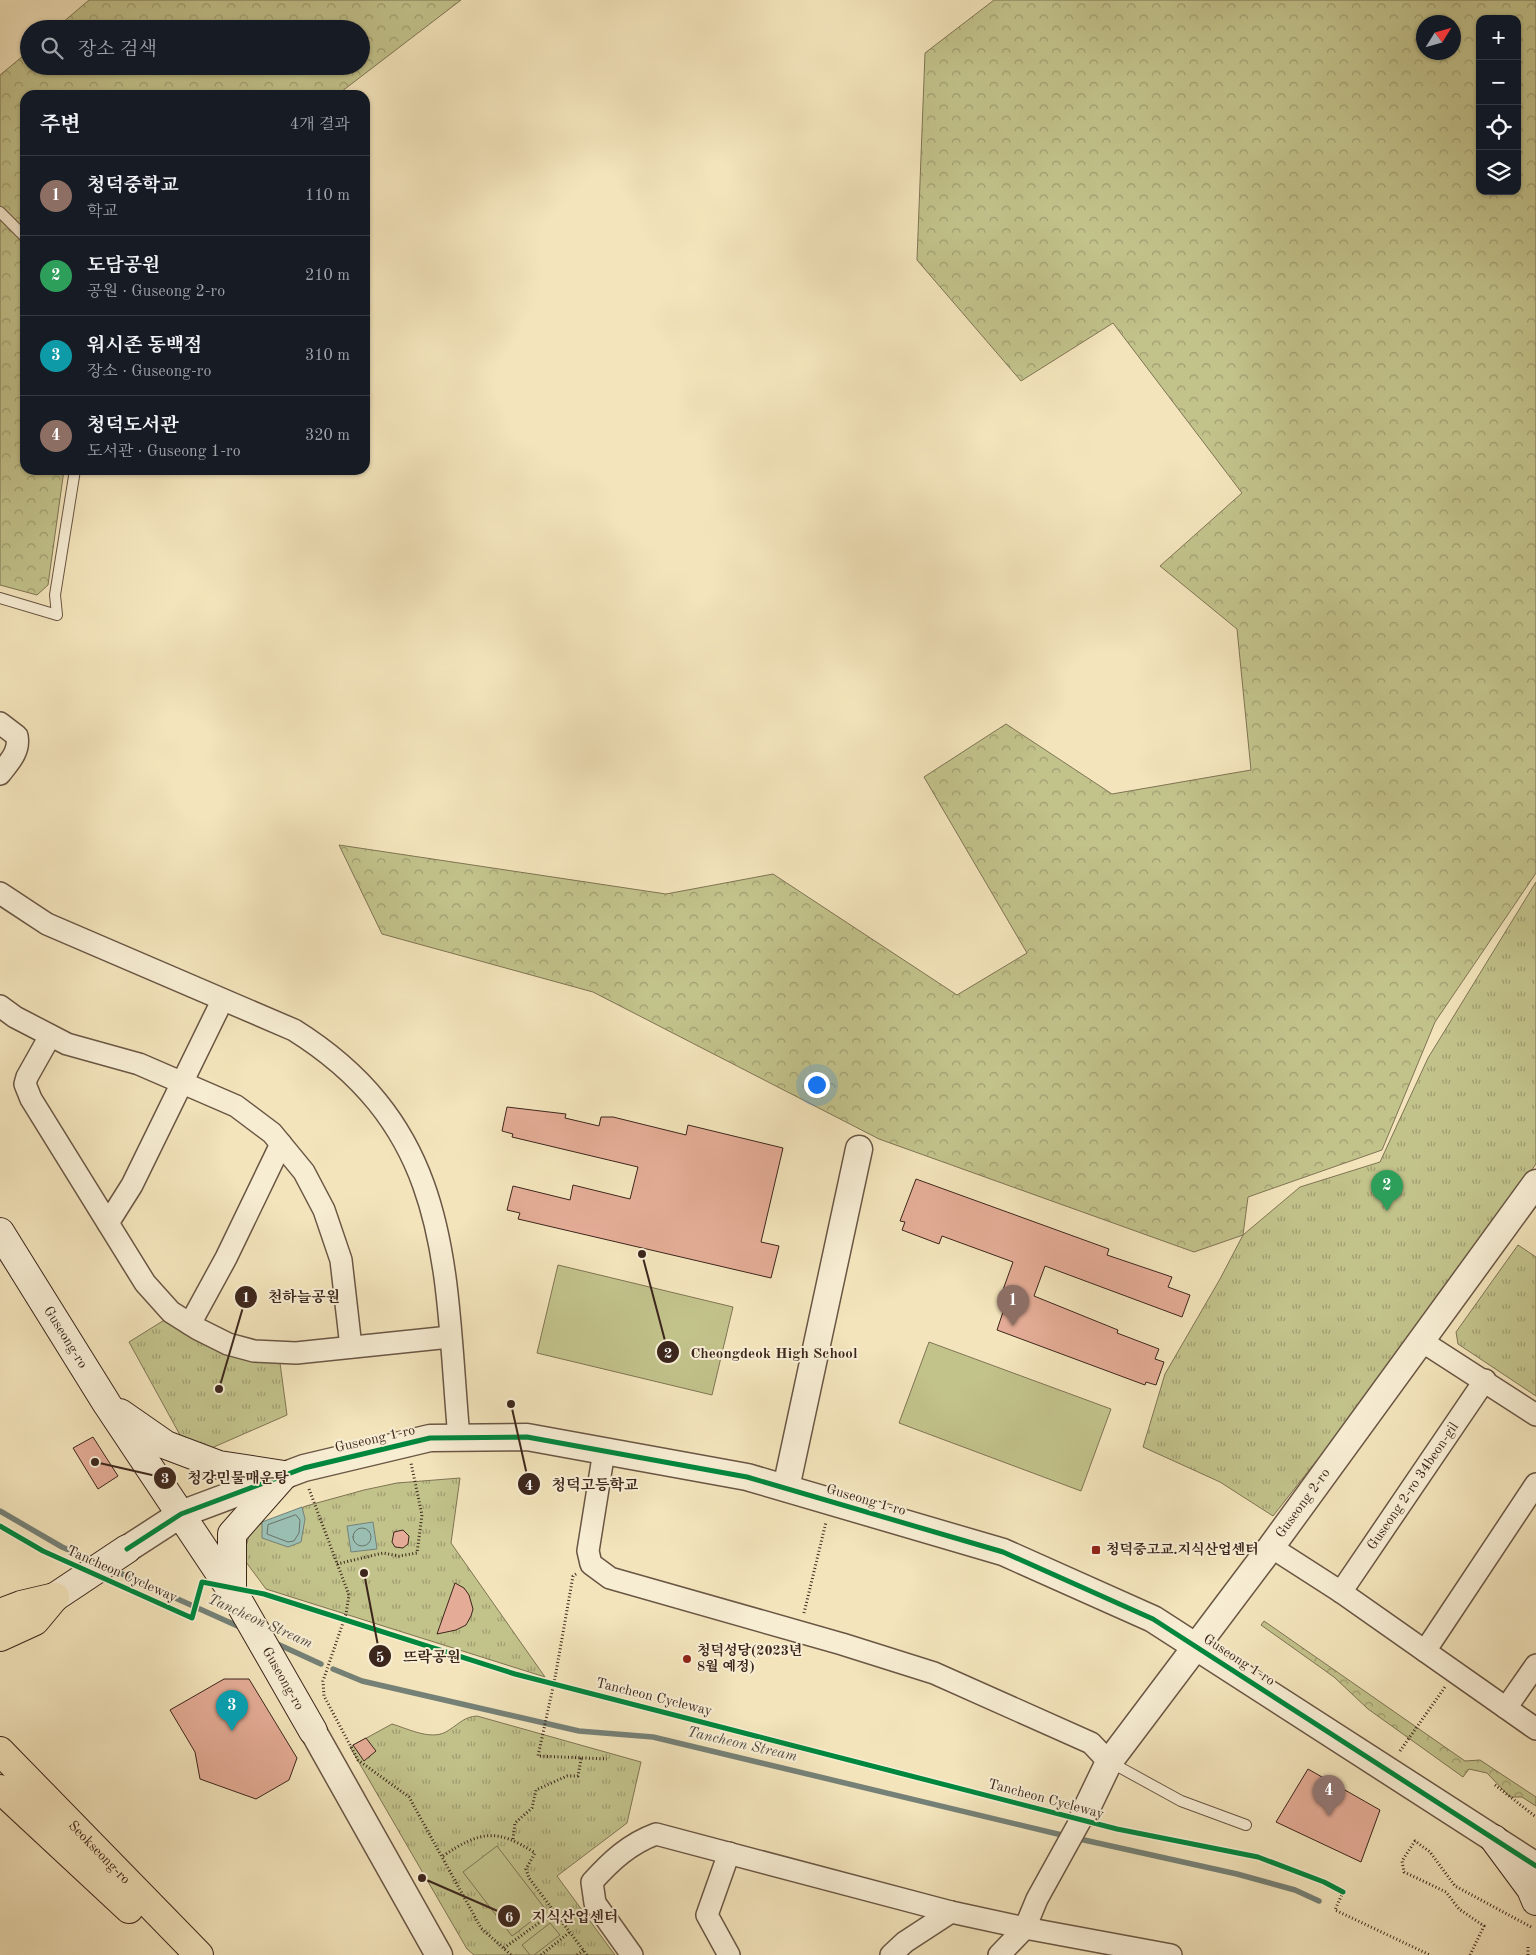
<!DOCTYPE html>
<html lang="ko">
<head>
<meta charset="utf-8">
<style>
	body { margin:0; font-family:"Old Standard TT","Noto Serif KR",serif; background:#242831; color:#f1f3f6 }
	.controls { position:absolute; right:15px; top:15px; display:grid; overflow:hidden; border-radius:10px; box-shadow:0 1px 4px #0004 }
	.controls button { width:45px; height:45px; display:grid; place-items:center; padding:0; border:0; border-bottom:1px solid #363941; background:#171b24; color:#f1f3f6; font:25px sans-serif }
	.compass { position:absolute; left:1416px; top:15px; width:45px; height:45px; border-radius:50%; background:#171b24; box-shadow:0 1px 4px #0004; rotate:53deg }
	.you { position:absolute; left:816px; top:1084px; width:18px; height:18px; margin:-12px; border:4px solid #fff; border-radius:50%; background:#1a73e8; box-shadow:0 0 0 8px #1a73e833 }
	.badge { display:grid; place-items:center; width:32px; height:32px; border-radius:50%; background:#7c3aed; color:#fff; font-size:16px; font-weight:700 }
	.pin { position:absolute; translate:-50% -41px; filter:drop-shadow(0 1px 2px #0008) }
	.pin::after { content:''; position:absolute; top:26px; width:18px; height:15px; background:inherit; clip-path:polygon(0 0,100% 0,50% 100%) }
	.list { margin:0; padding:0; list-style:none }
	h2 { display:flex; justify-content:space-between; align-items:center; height:65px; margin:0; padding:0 20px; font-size:21px }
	h2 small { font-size:16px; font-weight:400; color:#9ea1a6 }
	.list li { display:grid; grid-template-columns:32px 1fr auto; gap:15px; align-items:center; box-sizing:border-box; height:80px; padding:0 20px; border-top:1px solid #363941 }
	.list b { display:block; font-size:19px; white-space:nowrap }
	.list p { margin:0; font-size:16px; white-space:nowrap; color:#9ea1a6 }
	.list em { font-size:16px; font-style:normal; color:#9ea1a6 }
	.icon { flex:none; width:28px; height:28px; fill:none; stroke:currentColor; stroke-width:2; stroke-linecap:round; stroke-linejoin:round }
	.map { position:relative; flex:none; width:1536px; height:1955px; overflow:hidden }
	.search { position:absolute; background:#171b24; box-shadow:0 1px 4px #0004; left:20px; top:20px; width:350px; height:55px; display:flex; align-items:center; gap:12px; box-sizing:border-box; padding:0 18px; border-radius:28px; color:#9ea1a6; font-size:19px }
	.panel { position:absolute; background:#171b24; box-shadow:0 1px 4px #0004; left:20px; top:90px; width:350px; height:385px; border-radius:15px }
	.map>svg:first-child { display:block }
	.grass { fill:url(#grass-tufts); stroke:#7f7454 }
	.forest { fill:url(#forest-crowns); stroke:#7f7454; fill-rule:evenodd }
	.pitch { fill:#c2c28b; stroke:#7f7454 }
	.water { fill:#9bbeb3; stroke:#758177 }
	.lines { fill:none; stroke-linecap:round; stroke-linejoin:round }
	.shore { stroke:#6c7268; stroke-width:1 }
	.stream { stroke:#758177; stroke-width:5.5 }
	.building { fill:#e4ac96; stroke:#3c261c }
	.service-casing { stroke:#6a5644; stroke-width:12 }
	.minor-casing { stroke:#6a5644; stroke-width:24 }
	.tertiary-casing { stroke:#6a5644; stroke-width:29 }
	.secondary-casing { stroke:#3c261c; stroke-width:30 }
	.trunk-casing { stroke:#3c261c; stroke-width:30 }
	.path { stroke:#3c261c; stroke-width:3; stroke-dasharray:1 2.5; stroke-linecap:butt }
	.service { stroke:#f7edd3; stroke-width:10 }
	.minor { stroke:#f7edd3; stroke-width:21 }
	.tertiary { stroke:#f7edd3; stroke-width:26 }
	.secondary { stroke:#f7edd3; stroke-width:28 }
	.trunk { stroke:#f3e4bb; stroke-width:28 }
	.cycleway-casing { stroke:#f7edd3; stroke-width:8 }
	.cycleway { stroke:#00873e; stroke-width:5 }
	.poi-dot { fill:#8f2418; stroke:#f7edd3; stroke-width:2 }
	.labels { text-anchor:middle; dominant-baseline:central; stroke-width:4; stroke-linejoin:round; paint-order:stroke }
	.street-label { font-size:14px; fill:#3c261c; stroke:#f7edd3 }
	.poi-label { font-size:14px; font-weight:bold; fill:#3c261c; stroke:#f7edd3; text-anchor:start }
	.water-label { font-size:15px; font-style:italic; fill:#544c42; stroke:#f7edd3 }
	.leader { fill:none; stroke:#3c261c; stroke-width:2 }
	.callout-dot { fill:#3c261c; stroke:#f7edd3; stroke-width:2 }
	.mark-label { font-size:15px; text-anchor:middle; font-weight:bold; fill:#fff }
	.callout-label { font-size:15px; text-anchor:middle; font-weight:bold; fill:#3c261c; stroke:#f7edd3; stroke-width:4; stroke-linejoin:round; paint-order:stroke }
</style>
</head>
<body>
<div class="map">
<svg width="1536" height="1955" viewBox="0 0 1536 1955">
	<defs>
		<pattern id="grass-tufts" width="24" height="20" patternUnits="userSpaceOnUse" patternTransform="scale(1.25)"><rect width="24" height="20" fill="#c2c28b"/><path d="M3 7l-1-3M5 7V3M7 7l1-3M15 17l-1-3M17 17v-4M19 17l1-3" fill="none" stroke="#9f9d71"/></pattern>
		<pattern id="forest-crowns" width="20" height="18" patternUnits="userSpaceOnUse" patternTransform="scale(1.25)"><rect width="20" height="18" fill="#c2c28b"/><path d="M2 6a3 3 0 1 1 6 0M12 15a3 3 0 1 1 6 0" fill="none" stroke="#9f9d71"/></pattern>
	</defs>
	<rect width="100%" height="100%" fill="#f3e4bb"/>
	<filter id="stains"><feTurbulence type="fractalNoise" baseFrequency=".004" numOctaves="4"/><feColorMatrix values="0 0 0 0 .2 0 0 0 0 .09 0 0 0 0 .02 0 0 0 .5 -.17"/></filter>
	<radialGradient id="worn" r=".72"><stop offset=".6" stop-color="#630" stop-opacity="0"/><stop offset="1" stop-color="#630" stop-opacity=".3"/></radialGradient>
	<path class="grass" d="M1536,882v282l-163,225 -100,127 -53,-34 -77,-35 22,-73 55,-95 23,-44 57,-48 80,-25 48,-104z
		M1518,1245l18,12v139l-78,-52 -2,-12z
		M166,1319c44,29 60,42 114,44l7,52 -80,35 -27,-15 -51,-93z
		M460,1478l-9,65 94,134 -279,-88 -23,-31 8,-30 55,-22 58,-16 33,-7z
		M477,1716l164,46 -14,61 -70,53 58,79h-141l-7,-6 -117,-202 42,-23c17,5 41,18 57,6 11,-7 15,-13 28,-14z"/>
	<path class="forest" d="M89,0h372l-124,95h-312v375h39l-16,115 -11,10 -37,-10v-510l29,-24v15h332v-37h-306z
		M994,0h542v873l-101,149 -53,128 -134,47 -5,38 -49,17 -315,-113 -286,-147 -211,-58 -43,-89 327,49 107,-20 184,121 70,-42 -103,-176 82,-53 106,70 139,-24 -14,-141 -77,-63 82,-73 -129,-170 -92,58 -104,-121 8,-207zM1480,19h37v172h-37zM1454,22v30h-30v-30z
		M1264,1621l201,140 15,-1 56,37v9l-14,-9h-12l-23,-24 -18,-4 -6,8 -95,-68 -34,-32 -73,-52z"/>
	<path class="pitch" d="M558,1265l175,42 -21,88 -175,-42z
		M929,1342l182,67 -30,82 -182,-68z
		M497,1846l49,64 -34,26 -49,-64z
		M550,1923l10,12 -26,20h-4l-8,-10z"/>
	<path class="water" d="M302,1507l3,12 -4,23 -13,5 -26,-9v-16z
		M373,1522l4,27 -26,3 -4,-26z"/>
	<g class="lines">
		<path class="shore" d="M296,1515l4,5 -1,13 -5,8 -6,1 -21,-8 1,-9z
			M353 1537a9 9 0 1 1 18 0a9 9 0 1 1-18 0Z"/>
		<path class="stream" d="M0,1511l62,36 32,14
			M111,1569l131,59
			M273,1642l48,22
			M333,1669l29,12 217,50 74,6 413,99
			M1075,1838l162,36 58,16 24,11"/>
	</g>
	<path class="building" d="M507,1107l59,7 -1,4 34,8 2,-9h12l73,18 2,-10 95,23 -22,94 18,4 -8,32 -253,-59 2,-6 -13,-3 6,-24 57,14 3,-15 57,14 8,-32 -126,-30 1,-3 -11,-3z
		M916,1179l193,70 -2,6 65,22 -4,10 22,8 -8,22 -137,-51 -11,30 84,34 -1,3 42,16 -4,10 9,3 -8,23 -10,-3 -1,3 -148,-55 10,-30 -7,-2 13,-36 -71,-26 -3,8 -37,-14 3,-8 -5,-1z
		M93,1437l25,39 -20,13 -25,-41z
		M403,1530l6,6 -1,8 -5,4 -8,-1 -3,-5 2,-10z
		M455,1583l9,5 5,7 4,14 -2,7 -5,9 -10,5 -19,4z
		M224,1679h25l48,79 -8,22 -33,19 -56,-20 -5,-27 -25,-42z
		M366,1738l10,13 -12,10 -11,-16z
		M1308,1769l72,41 -19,52 -85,-40z"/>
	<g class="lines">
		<defs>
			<path id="service" d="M0,212l25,25
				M0,598l57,17 -2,-20 20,-125
				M1110,1762l71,39 65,24"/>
			<g id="minor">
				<path d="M0,723l17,13c3,16 -8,26 -17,38"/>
				<path d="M0,893l47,31 247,106c161,101 150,240 165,408"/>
				<path d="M0,1006l15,11 52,27 72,20 97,42 36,27 32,39 20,38 17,50 10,87"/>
				<path d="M50,1036l-23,41 -2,7 6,15 114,184 26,29 27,17 30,15 26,7 42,2 154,-16"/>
				<path d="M108,1223l24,-38 90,-184"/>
				<path d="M190,1324l36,-66 55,-114"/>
				<path d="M1423,1342l113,73"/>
				<path d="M604,1451l-16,100 3,13 19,14 232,66 92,29 157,70 18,19"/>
				<path d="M1271,1547l70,45 195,137"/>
				<path id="s1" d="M1341,1592l144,-212"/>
				<path d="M1425,1651l111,-167"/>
				<path d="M1506,1708l30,-43"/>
				<path d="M632,1955l-37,-52 -3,-21c19,-21 37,-38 64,-48l295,78 74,16 146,27"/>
				<path d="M729,1955l-22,-40 22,-62"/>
				<path d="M891,1955l14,-13 46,-30"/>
				<path d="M999,1955l26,-27 12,-29 47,-85"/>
			</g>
			<g id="tertiary">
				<path d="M786,1488l73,-339"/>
				<path d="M127,1549l54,-35 123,-46 126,-30 97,-1 220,40 256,75 150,67 383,247"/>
				<path d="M313,1731l126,224"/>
				<path id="s2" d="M1084,1814l25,-52 162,-215 265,-364"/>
			</g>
			<g id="secondary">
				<path id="s3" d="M0,1232l107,172 132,198 74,129"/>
				<path d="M120,1413l46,32 53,20 65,10"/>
				<path d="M232,1591v-57l52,-59"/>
				<path d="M55,1597l72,-48"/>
				<path d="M1494,1839l37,50 5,12"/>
			</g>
			<g id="trunk">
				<path d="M0,1613l21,-8 34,-8"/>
				<path d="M0,1637l35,-16 20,-24"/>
				<path id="s4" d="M0,1751l199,204"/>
				<path d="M0,1789l129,120"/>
			</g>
		</defs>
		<use href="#service" class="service-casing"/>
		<use href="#minor" class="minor-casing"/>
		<use href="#tertiary" class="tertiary-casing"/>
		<use href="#secondary" class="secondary-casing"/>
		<use href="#trunk" class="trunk-casing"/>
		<path class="path" d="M309,1489l40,106 -3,19 -23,67 1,15 34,64 51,37 72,131 30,27
			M337,1564l46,-11 16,3 18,-3 5,-38 -11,-52
			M576,1574l-3,2 -18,102 -17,78 69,3
			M804,1613l22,-91
			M1400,1751l45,-64
			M1495,1785l41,32
			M513,1839l2,-16 17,-15 4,-18 31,-14h11l3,-17h3
			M443,1856c37,-25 54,-28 92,-3l-9,16 3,9 58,77
			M1343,1892l-8,18 95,45
			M504,1948l50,-36
			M541,1955l29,-23
			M577,1955l7,-5
			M1470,1955l14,-29 -25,-17 -13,-17 -42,-20 -2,-11 13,-20 15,11 25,34 78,42
			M1528,1955v-9"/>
		<use href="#service" class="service"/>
		<use href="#minor" class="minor"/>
		<use href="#tertiary" class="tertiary"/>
		<use href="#secondary" class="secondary"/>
		<use href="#trunk" class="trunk"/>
		<defs>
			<path id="cycleway" d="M0,1526l43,25 149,67 10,-36 62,12 251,80 602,155 141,28 66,25 19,10
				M127,1549l54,-35 123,-46 126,-30 97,-1 220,40 256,75 150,67 383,247"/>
		</defs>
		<use href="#cycleway" class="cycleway-casing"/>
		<use href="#cycleway" class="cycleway"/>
	</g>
	<g class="poi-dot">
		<rect x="1091" y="1545" width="10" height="10" rx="2.5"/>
		<circle cx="687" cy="1659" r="5"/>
	</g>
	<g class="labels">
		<g class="street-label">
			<text stroke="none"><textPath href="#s3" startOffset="124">Guseong-ro</textPath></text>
			<text transform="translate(375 1439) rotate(-13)">Guseong 1-ro</text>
			<text stroke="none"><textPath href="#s1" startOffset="128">Guseong 2-ro 34beon-gil</textPath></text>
			<text transform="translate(866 1500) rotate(16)">Guseong 1-ro</text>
			<text stroke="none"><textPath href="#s2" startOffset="381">Guseong 2-ro</textPath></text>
			<text transform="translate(122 1574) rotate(24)">Tancheon Cycleway</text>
			<text transform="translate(1239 1660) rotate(33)">Guseong 1-ro</text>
			<text stroke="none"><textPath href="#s3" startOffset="529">Guseong-ro</textPath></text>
			<text transform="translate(654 1697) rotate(14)">Tancheon Cycleway</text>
			<text transform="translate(1046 1799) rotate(15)">Tancheon Cycleway</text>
			<text stroke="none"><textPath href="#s4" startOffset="142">Seokseong-ro</textPath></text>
		</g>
		<g class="poi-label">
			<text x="1106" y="1550">청덕중고교.지식산업센터</text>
			<text x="697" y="1651">청덕성당(2023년<tspan x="697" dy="16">8월 예정)</tspan></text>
		</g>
		<g class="water-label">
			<text transform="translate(260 1622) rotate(24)">Tancheon Stream</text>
			<text transform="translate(742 1745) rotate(13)">Tancheon Stream</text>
		</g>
	</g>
	<path class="leader" d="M219 1389L246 1297M642 1254L668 1352M95 1462L165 1478M511 1404L529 1484M364 1573L380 1656M422 1878L509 1916"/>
	<g class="callout-dot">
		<circle cx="219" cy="1389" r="5"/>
		<circle cx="642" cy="1254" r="5"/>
		<circle cx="95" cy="1462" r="5"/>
		<circle cx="511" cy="1404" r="5"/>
		<circle cx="364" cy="1573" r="5"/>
		<circle cx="422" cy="1878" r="5"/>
		<circle cx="246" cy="1297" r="12"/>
		<circle cx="668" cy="1352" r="12"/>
		<circle cx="165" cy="1478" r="12"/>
		<circle cx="529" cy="1484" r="12"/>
		<circle cx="380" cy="1656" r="12"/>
		<circle cx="509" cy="1916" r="12"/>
	</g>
	<g class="mark-label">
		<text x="246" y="1302">1</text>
		<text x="668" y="1358">2</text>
		<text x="165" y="1483">3</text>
		<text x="529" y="1490">4</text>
		<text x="380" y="1662">5</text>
		<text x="509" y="1922">6</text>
	</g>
	<g class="callout-label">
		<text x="304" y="1302">천하늘공원</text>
		<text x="774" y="1358">Cheongdeok High School</text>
		<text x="238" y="1483">청강민물매운탕</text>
		<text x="595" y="1490">청덕고등학교</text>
		<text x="432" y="1662">뜨락공원</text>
		<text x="575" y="1922">지식산업센터</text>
	</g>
	<rect width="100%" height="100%" filter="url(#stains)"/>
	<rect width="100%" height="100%" fill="url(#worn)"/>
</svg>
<div class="controls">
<button>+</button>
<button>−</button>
<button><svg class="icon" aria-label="locate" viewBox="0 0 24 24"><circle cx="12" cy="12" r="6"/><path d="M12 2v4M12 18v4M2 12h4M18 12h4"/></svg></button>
<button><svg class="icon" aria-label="layers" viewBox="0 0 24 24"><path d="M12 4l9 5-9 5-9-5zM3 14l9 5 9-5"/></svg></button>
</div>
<svg class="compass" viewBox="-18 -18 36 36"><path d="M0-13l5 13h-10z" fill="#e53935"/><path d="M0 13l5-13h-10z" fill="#9ea1a6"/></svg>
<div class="you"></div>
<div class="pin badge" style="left:1013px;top:1326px;background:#8d6e63">1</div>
<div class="pin badge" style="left:1387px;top:1211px;background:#2e9e5b">2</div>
<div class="pin badge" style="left:232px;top:1731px;background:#0f9aa8">3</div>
<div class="pin badge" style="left:1329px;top:1816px;background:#8d6e63">4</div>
<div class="search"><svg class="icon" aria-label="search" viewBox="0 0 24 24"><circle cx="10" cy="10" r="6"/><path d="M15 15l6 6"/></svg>장소 검색</div>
<section class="panel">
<h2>주변<small>4개 결과</small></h2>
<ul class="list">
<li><span class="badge" style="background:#8d6e63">1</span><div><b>청덕중학교</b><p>학교</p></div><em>110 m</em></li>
<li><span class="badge" style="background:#2e9e5b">2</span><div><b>도담공원</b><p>공원 · Guseong 2-ro</p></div><em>210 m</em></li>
<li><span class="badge" style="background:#0f9aa8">3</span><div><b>워시존 동백점</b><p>장소 · Guseong-ro</p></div><em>310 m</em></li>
<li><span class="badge" style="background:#8d6e63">4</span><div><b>청덕도서관</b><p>도서관 · Guseong 1-ro</p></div><em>320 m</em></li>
</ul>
</section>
</div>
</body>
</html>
